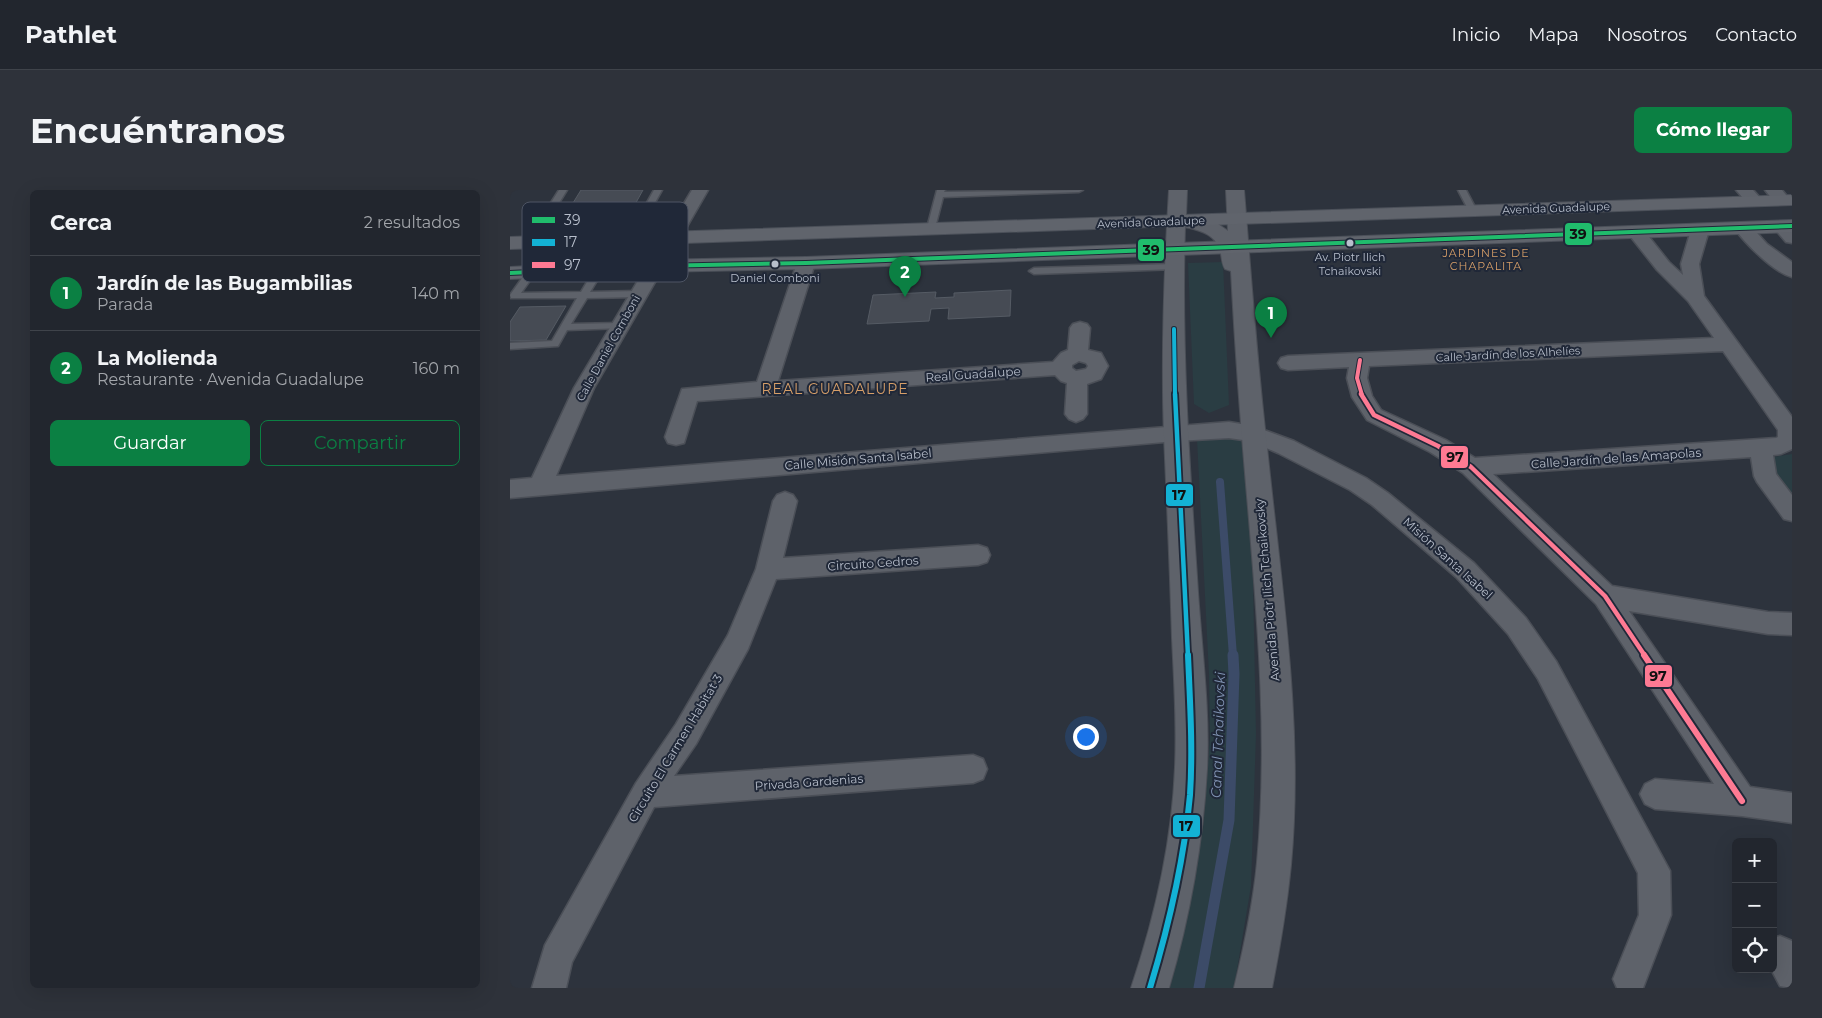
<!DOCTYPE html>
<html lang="es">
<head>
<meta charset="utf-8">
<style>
	body { margin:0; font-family:Montserrat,sans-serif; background:#2e323a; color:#f1f3f6 }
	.controls { position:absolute; right:15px; bottom:15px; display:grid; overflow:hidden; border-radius:8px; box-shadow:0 5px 20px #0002 }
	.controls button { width:45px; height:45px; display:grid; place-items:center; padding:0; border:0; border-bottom:1px solid #3f434a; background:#22262e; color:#f1f3f6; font:25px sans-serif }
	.you { position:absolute; left:575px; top:546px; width:18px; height:18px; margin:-12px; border:4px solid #fff; border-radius:50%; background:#1a73e8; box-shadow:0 0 0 8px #1a73e833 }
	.badge { display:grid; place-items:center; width:32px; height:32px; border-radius:50%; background:#0b8043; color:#fff; font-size:16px; font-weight:700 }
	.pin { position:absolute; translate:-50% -41px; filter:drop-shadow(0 1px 2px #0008) }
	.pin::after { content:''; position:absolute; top:26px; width:18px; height:15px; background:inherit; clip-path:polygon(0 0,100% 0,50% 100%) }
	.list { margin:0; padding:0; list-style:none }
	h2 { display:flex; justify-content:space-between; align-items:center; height:65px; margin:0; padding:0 20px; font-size:21px }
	h2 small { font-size:16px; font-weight:400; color:#a2a5aa }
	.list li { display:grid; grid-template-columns:32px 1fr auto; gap:15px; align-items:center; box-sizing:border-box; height:75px; padding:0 20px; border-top:1px solid #3f434a }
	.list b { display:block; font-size:19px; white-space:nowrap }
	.list p { margin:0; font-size:16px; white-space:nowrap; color:#a2a5aa }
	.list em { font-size:16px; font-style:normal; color:#a2a5aa }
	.actions { display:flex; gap:10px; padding:15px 20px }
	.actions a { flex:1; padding:11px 0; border:1px solid #0b8043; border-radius:8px; text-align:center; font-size:18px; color:#0b8043 }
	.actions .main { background:#0b8043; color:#fff }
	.icon { flex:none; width:28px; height:28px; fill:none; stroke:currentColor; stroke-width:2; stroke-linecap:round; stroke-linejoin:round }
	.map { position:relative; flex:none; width:1282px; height:798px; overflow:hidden; border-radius:8px }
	header { display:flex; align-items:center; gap:30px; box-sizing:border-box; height:70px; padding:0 25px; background:#22262e; border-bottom:1px solid #3f434a }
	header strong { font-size:24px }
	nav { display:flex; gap:28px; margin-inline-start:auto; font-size:18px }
	.intro { display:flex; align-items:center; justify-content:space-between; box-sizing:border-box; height:120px; padding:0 30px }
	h1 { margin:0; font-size:35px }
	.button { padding:12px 22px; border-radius:8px; background:#0b8043; color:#fff; font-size:18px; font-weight:700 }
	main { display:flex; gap:30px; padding:0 30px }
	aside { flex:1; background:#22262e; border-radius:8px; box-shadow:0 5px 20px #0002 }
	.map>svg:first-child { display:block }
	.green { fill:#2a3d43 }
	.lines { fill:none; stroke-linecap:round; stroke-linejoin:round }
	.stream-far1 { stroke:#3c4b68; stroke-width:8 }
	.stream { stroke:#3c4b68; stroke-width:11 }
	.building { fill:#464b54; stroke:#555b64 }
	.service-casing { stroke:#4b4f57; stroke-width:3 }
	.minor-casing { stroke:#4b4f57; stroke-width:3 }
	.tertiary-casing { stroke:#4b4f57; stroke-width:2 }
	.primary-casing { stroke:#4b5059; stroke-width:2 }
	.service { fill:#5e626a; fill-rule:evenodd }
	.minor { fill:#5e626a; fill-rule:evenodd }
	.tertiary { fill:#5e626a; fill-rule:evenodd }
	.primary { fill:#60646c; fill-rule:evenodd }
	.bus-1-casing { stroke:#202838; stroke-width:6 }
	.bus-2-far2-casing { stroke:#202838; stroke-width:6 }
	.bus-2-far1-casing { stroke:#202838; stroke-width:8 }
	.bus-2-casing { stroke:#202838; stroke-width:10 }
	.bus-3-far2-casing { stroke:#202838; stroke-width:6 }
	.bus-3-far1-casing { stroke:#202838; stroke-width:8 }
	.bus-3-casing { stroke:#202838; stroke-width:10 }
	.bus-1 { stroke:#20bc6c; stroke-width:4 }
	.bus-2-far2 { stroke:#13b2d5; stroke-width:4 }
	.bus-2-far1 { stroke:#13b2d5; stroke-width:4.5 }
	.bus-2 { stroke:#13b2d5; stroke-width:6 }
	.bus-3-far2 { stroke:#fe7a93; stroke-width:4 }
	.bus-3-far1 { stroke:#fe7a93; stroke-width:4.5 }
	.bus-3 { stroke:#fe7a93; stroke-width:6 }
	.bus-dot { fill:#b8bfcc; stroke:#202838; stroke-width:2 }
	.labels { text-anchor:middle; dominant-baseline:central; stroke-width:4; stroke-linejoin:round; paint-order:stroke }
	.far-street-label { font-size:11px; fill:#b8bfcc; stroke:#202838 }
	.far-neighbourhood-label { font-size:11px; letter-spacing:1px; fill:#d79f68; stroke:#202838 }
	.bus-label { font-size:11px; fill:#b8bfcc; stroke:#202838 }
	.street-label { font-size:12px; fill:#b8bfcc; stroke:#202838 }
	.neighbourhood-label { font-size:14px; letter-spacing:1px; fill:#d79f68; stroke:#202838 }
	.water-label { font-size:14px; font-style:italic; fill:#8093b3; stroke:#202838 }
	.key { fill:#202838; stroke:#4e5564; stroke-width:1 }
	.key-label { font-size:14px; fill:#b8bfcc }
	.line-badge { stroke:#202838; stroke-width:2 }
	.pale-badge-label { font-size:14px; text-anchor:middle; font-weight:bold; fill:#111 }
</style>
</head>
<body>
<header>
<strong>Pathlet</strong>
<nav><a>Inicio</a><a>Mapa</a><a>Nosotros</a><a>Contacto</a></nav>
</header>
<div class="intro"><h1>Encuéntranos</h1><a class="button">Cómo llegar</a></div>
<main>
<aside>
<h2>Cerca<small>2 resultados</small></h2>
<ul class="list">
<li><span class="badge">1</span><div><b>Jardín de las Bugambilias</b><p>Parada</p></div><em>140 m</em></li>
<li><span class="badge">2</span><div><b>La Molienda</b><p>Restaurante · Avenida Guadalupe</p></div><em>160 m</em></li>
</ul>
<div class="actions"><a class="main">Guardar</a><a>Compartir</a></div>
</aside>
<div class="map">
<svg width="1282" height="798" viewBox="0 0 1282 798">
	<rect width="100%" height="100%" fill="#2d333d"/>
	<path class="green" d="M713,72l6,143 -20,8 -15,-9 -6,-141z
		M731,247l11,94 4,203 -5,152 -17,102h-64l14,-57 19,-102 7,-91 -1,-64 -12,-235z
		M1282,264v54l-24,-31 5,-20z"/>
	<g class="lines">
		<path class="stream-far1" d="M710,292l13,174"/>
		<path class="stream" d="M689,798l30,-168 5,-146 -1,-19"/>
	</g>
	<path class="building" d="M71,0h62l-10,18 -65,3z
		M501,100l-1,26 -62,3 1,-11 -18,1 -2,12 -62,3 6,-29 63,-3 -1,6 19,-1v-4z
		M56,116l-20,34 -36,1v-19l10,-15z"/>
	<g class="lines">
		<defs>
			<path id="service" d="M49,0h8l-13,21 90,-3 10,-18h8l-14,25 37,-2 4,3 -4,3 -40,1 -11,20 -3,1 -4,-3 14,-25 -91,3 -17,28h-6l-1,-2z
				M427,0h8l-1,2 139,-2 -4,2 -136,5 -8,31 -4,3 -4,-3z
				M948,0h8l11,21 -1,2h-6z
				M664,74l3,1v4l-143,5 -5,-3 5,-3z
				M89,76l5,3 -14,23 48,-1 5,3 -5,3 -51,1 -16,26 49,-1 5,3 -2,2 -56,2 -9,16 -48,3v-6l42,-2 25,-43h-66l-1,-3 18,-25h6l2,2 -15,21 60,-1 15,-25z"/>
			<path id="minor" d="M182,0h16l-114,198 -38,88 673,-54 24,4 41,15 72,37 22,15 86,70 52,55 30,43 114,210 1,44 -28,73h-26l-4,-9 26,-64 -1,-42 -100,-194 -30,-45 -52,-57 -84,-72 -22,-15 -72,-37 -28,-12 -21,-3 -53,3 -666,57v-18l22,-2 42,-90z
				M1226,0h17l10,11 -2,4h-12z
				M1255,0h17l8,10 -2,4h-12z
				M1272,32l6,1 4,5v15l-6,-1 -13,-15 3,-4z
				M1233,33l6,1 18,20 25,18v15c-19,-5 -46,-33 -58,-49l3,-4z
				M1190,35l6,1 3,4 -10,34 5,32 88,121v32l-11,5 -8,1 3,19 16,21v26l-8,-2 -27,-37 -3,-6 -3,-19 -258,17 119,112 156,26 24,1v22l-24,-1 -139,-23 121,176 42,6v30l-50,-7 -87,-7 -10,-5 -5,-10 5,-10 10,-5 59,5 -118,-180 -133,-131 -33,-21 -63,-32 -15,-23 -5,-19 2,-11 -61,3 -7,-2 -3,-5 3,-5 7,-2 426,-18 -26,-37 -31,-31 -30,-38 3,-4 6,-1 6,1 27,34 14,13 -2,-11 10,-34 3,-4zM1213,161l55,79v7l-2,1 -301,20 -29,-18 -65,-30 -9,-14 -5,-18 2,-12z
				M296,68l6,1 3,4 -37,118 275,-19 8,-9 7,-3 2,-22 3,-4 7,-2 7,2 3,4 -2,22 13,3 7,13 -7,13 -14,5v30l-4,5 -7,3 -7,-3 -4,-5 2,-31 -6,-2 -6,-6 -358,26 -13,42 -8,2 -8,-2 -3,-6 17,-48 75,-7 40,-119 3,-4zM569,171l7,2 2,3 -2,3 -10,2 -4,-3v-3z
				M275,302l8,3 4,6 -14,57 195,-13 9,3 3,7 -3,7 -9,3 -202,14 -28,70 -52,95 -22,32 299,-21 10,4 4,10 -4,10 -10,4 -319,24 -82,155 -6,26h-34l13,-43 91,-162 40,-59 52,-89 28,-66 17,-68 4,-6z
				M1270,746l12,5v47l-12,-2 -9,-17h2v-31z"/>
			<path id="tertiary" d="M659,0h18l-1,26 32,8 10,7 -2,-41h18c7,86 13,171 23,257 14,138 37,279 24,418 -4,41 -11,82 -19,123h-38c10,-42 19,-83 23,-126 11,-118 1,-237 -9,-354 -7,-79 -13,-158 -17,-237l-6,-2c-3,-5 -3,-9 -4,-15 -4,-19 -18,-23 -36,-27 -4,122 5,244 13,365 4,59 12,119 9,177 -4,74 -17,148 -38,219h-38c24,-71 41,-146 44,-221 2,-43 -1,-86 -3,-129 -2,-67 -5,-135 -8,-202 -3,-82 0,-164 5,-246z"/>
			<path id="primary" d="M1282,5v10l-1282,44v-12z
				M1282,30v12l-986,37 -152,3 -144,7v-12l144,-7 152,-3z"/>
		</defs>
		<use href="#service" class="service-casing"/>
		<use href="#minor" class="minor-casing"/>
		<use href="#tertiary" class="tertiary-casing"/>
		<use href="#primary" class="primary-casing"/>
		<use href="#service" class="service"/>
		<use href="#minor" class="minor"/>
		<use href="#tertiary" class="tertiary"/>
		<use href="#primary" class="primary"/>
		<defs>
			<path id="bus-1" d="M0,83l144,-7 152,-3 986,-37"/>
			<path id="bus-2-far2" d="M664,139l1,66"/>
			<path id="bus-2-far1" d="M665,204l13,262"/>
			<path id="bus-2" d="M640,798c19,-63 34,-127 40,-193 3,-46 0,-93 -2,-140"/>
			<path id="bus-3-far2" d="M850,170l-3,18 5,17"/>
			<path id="bus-3-far1" d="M851,204l13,21 64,31 33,21 134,129 40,60"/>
			<path id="bus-3" d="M1134,465l98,146"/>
		</defs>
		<use href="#bus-1" class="bus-1-casing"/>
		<use href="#bus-2-far2" class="bus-2-far2-casing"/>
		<use href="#bus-2-far1" class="bus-2-far1-casing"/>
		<use href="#bus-2" class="bus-2-casing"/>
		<use href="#bus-3-far2" class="bus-3-far2-casing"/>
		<use href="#bus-3-far1" class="bus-3-far1-casing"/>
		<use href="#bus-3" class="bus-3-casing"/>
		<use href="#bus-1" class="bus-1"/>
		<use href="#bus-2-far2" class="bus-2-far2"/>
		<use href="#bus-2-far1" class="bus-2-far1"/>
		<use href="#bus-2" class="bus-2"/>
		<use href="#bus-3-far2" class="bus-3-far2"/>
		<use href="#bus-3-far1" class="bus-3-far1"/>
		<use href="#bus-3" class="bus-3"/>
	</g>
	<g class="bus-dot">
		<circle cx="840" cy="53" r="4.5"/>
		<circle cx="265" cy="74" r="4.5"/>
	</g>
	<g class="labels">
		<g class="far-street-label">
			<text transform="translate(1046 18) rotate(-2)">Avenida Guadalupe</text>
			<text transform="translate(641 32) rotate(-2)">Avenida Guadalupe</text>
			<text transform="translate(98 158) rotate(-61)">Calle Daniel Comboni</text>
			<text transform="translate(998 164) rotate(-3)">Calle Jardín de los Alhelíes</text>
		</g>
		<g class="far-neighbourhood-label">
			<text x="976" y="63">JARDINES DE<tspan x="976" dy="13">CHAPALITA</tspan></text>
		</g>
		<g class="bus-label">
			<text x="840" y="67">Av. Piotr Ilich<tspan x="840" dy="14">Tchaikovski</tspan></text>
			<text x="265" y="88">Daniel Comboni</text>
		</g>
		<g class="street-label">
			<text transform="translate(463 184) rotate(-4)">Real Guadalupe</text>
			<text transform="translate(1106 268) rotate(-4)">Calle Jardín de las Amapolas</text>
			<text transform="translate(348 269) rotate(-5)">Calle Misión Santa Isabel</text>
			<text transform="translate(938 368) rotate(42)">Misión Santa Isabel</text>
			<text transform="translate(363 373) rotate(-4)">Circuito Cedros</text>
			<text transform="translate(757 400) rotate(-95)">Avenida Piotr Ilich Tchaikovsky</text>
			<text transform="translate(165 558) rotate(-59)">Circuito El Carmen Habitat 3</text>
			<text transform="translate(299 592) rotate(-4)">Privada Gardenias</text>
		</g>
		<g class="neighbourhood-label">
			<text x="325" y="199">REAL GUADALUPE</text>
		</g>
		<g class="water-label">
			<text transform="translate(708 545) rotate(-88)">Canal Tchaikovski</text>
		</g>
	</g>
	<rect x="12" y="12" width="166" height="80" rx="8" class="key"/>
	<rect x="22" y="27" width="23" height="6" fill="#20bc6c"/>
	<rect x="22" y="49" width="23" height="7" fill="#13b2d5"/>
	<rect x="22" y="72" width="23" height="6" fill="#fe7a93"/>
	<g class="key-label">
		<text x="54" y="35">39</text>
		<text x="54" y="57">17</text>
		<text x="54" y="80">97</text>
	</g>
	<g class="line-badge">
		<rect x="1054" y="32" width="29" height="24" rx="5" fill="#20bc6c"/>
		<rect x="627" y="48" width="28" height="24" rx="5" fill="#20bc6c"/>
		<rect x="930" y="255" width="29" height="24" rx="5" fill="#fe7a93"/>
		<rect x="655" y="293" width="29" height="24" rx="5" fill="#13b2d5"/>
		<rect x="1134" y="474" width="29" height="24" rx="5" fill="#fe7a93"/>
		<rect x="662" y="624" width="29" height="24" rx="5" fill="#13b2d5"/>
	</g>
	<g class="pale-badge-label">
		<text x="1068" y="49">39</text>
		<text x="641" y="65">39</text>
		<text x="945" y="272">97</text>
		<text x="669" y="310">17</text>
		<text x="1148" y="491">97</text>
		<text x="676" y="641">17</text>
	</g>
</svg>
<div class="controls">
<button>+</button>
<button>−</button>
<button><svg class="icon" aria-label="locate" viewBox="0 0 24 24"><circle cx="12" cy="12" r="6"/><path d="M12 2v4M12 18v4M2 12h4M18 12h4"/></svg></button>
</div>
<div class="you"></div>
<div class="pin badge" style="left:761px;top:148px">1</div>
<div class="pin badge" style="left:395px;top:107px">2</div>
</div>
</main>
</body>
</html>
